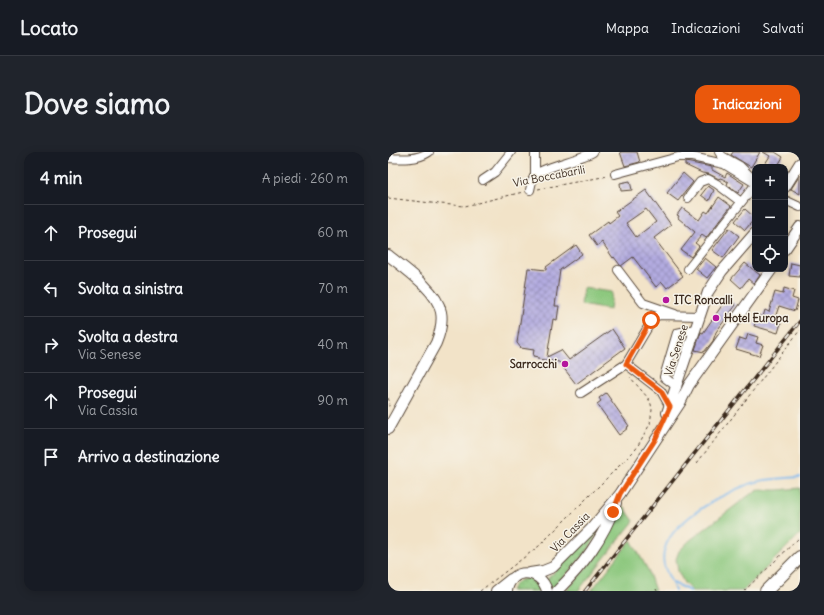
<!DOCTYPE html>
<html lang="it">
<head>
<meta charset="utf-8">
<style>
	body { margin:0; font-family:Delius,sans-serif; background:#20242c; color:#f1f3f6 }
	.controls { position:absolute; right:12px; top:12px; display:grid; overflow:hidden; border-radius:8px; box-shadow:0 2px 10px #0003 }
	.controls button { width:36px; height:36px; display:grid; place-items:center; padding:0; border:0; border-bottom:1px solid #363941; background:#171b24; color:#f1f3f6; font:20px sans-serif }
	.stop { position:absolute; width:12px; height:12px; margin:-9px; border:3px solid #ea580c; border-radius:50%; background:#fff }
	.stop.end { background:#ea580c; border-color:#fff; box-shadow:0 1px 4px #0008 }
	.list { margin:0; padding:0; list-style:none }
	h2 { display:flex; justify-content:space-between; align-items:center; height:52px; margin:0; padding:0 16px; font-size:17px }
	h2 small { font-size:13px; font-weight:400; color:#9ea1a6 }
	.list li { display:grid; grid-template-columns:26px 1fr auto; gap:12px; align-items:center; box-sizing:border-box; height:56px; padding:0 16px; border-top:1px solid #363941 }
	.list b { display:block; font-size:15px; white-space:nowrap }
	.list p { margin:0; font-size:13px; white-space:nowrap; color:#9ea1a6 }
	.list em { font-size:13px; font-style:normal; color:#9ea1a6 }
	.icon { flex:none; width:22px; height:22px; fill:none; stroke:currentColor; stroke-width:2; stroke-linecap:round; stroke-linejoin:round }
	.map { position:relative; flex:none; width:412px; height:439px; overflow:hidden; border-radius:12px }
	header { display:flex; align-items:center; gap:24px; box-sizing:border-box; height:56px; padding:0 20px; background:#171b24; border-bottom:1px solid #363941 }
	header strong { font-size:19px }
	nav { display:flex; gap:22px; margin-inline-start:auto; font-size:14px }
	.intro { display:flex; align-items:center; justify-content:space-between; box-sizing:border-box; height:96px; padding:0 24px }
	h1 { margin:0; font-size:28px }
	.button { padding:10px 18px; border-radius:12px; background:#ea580c; color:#fff; font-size:14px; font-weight:700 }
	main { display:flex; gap:24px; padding:0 24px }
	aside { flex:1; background:#171b24; border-radius:12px; box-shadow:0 2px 10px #0003 }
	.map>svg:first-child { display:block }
	.grass { fill:url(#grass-dots); stroke:#63784e }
	.garden { fill:#8bc77d; stroke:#63784e }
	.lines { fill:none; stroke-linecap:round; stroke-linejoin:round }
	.stream { stroke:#7cb8ee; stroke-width:2 }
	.building { fill:url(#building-cross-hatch); fill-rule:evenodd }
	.minor-casing { stroke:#564638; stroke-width:10 }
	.major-casing { stroke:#564638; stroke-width:12 }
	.highway-casing { stroke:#564638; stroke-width:14 }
	.path { stroke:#564638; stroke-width:1; stroke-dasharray:3 3; stroke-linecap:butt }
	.minor { stroke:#fff; stroke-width:8 }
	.major { stroke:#fff; stroke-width:10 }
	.highway { stroke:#fff; stroke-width:12 }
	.rail-casing { stroke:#3b2a1e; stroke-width:3.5 }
	.rail { stroke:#f7f3e8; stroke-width:2; stroke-dasharray:6; stroke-linecap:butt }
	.route { stroke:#ea580c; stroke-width:5 }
	.poi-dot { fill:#b5179e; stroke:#f7f3e8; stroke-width:1.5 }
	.labels { text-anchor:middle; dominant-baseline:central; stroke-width:3; stroke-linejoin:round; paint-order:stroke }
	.street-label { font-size:11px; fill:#3b2a1e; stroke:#f7f3e8 }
	.poi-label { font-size:11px; font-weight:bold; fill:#3b2a1e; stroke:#f7f3e8; text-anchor:start }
</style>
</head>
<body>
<header>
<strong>Locato</strong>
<nav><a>Mappa</a><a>Indicazioni</a><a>Salvati</a></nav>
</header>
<div class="intro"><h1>Dove siamo</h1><a class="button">Indicazioni</a></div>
<main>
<aside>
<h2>4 min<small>A piedi · 260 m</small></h2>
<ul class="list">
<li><svg class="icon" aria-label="ahead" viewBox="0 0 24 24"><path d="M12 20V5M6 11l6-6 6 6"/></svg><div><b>Prosegui</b></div><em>60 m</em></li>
<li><svg class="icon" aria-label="left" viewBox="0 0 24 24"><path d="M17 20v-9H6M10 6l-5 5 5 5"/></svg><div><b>Svolta a sinistra</b></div><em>70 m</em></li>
<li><svg class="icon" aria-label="right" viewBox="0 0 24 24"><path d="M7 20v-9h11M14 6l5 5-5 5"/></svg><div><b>Svolta a destra</b><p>Via Senese</p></div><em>40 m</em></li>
<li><svg class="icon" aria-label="ahead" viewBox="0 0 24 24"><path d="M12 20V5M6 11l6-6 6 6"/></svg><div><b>Prosegui</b><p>Via Cassia</p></div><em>90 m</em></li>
<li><svg class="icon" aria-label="arrive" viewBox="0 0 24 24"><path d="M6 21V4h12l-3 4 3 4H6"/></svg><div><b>Arrivo a destinazione</b></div></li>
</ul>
</aside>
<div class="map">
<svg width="412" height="439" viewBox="0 0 412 439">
	<defs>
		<pattern id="grass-dots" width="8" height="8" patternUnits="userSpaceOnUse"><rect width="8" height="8" fill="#8bc77d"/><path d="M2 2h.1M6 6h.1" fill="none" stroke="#73a266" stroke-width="1.8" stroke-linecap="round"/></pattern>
		<pattern id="building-cross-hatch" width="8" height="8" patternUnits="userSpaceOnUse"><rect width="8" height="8" fill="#b2abe0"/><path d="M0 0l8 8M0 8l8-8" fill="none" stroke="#928bb5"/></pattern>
	</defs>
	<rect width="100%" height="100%" fill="#f7f3e8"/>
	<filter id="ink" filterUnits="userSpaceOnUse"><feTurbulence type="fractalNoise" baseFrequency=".025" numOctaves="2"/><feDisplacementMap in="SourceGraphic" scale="8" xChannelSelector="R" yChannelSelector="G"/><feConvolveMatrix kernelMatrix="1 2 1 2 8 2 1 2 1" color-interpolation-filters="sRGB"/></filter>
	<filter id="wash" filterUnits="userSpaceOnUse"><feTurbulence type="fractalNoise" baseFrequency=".012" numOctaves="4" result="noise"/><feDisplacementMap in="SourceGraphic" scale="16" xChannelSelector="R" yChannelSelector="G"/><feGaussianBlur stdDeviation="0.9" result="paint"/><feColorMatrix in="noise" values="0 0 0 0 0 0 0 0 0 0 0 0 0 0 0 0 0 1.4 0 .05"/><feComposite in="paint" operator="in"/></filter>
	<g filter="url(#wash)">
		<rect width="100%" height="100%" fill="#f2e3c8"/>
		<path class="grass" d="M217,365l-16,32 -37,42 -5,-12 33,-32z
			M141,426l9,5 4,8h-31c3,-9 9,-12 18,-13z"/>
		<path class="garden" d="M195,136l29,4 -2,18 -29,-5z
			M412,336v46l-57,57h-51l-8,-8 -6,-12 -2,-12 3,-8 10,-10 59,-45 11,-6h19z
			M236,355l10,14 -56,70h-12c21,-23 44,-50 51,-82z
			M243,388l17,30 7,21h-64z"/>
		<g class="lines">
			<path class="stream" d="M285,431l17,8
				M287,439c-5,-16 -16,-25 -10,-43 8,-29 68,-61 95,-67 13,-3 27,-3 40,-4"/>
		</g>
		<g id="blocks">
			<path class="building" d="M232,0h17l3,10 -15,4z
				M345,0h27l-9,15 -20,-12z
				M375,0h12l8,5 -6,10h-14l7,-11z
				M297,10l27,5v3l13,7 2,-4 17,11 -6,9 -11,-8 1,-3 -5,-3 -3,-1 -1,1 -10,-5 -7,-1 -17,-8z
				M295,21l10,9 -15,19 -11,-8z
				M412,23v19l-9,-5z
				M242,29l2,9 -11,1 -1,-8z
				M320,34l6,4 -5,11 -8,-6z
				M258,38l25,35 -17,13 29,38 -16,12 -5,-6 -6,5 -23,-30 -12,9 -1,-1 -6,-8 -1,1 -11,-16 -5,4 -8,-11 19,-14 1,2 9,-7 -3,-4zM258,57l10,13 -20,15 -10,-14z
				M331,45l12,9 -25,32 -4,-3 -7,8 4,3 -8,11 -10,-7 14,-18 -17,-14 1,-2 -2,-1 5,-7 17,12 6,-9 3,2z
				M357,57l10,9 -10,12 -10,-9z
				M341,76l10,8 -16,22 -11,-8z
				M188,93l6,9 -22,16 -5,36h4l-2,14 -4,-1 -6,38 14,-7 8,10 43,-31 13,19 -49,36 -17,-22 -21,-3v-2l-5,-1 1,-6 -13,-2 -4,-5 11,-75 18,2v-3z
				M317,106l11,9 -9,11 -11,-9z
				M357,111l15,12 -6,9 -6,-5 -7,9 -10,-9z
				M403,111l9,2v12l-11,-1z
				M396,136l10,3 -2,7 6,2 -3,11 -16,-5 -5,15 7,2 -3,10 -24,-7 4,-11 5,2 2,-7 4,2 6,-20 8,2z
				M339,146l9,7 -20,27 -3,9 -9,11 -9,-2 6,-18 2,1z
				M360,182l10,3 -2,6 7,2 -4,11 -23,-7 4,-11 6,2z
				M218,241l23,33 -2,1 1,1 -9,7 -22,-31 4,-3 -2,-3z"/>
		</g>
	</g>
	<g filter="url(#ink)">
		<use href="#blocks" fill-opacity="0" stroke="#564638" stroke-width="1"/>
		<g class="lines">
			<defs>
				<path id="minor" d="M147,0v22
					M331,0l3,4 18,10 11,11
					M0,6c14,1 29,2 41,-6
					M227,22l63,-17h14l32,7 31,19
					M95,28l12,-8 16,-20
					M142,38c1,-4 2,-11 5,-15 6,-7 46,-16 58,-23
					M300,46l12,-16 8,-3 9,5 24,18
					M397,48l15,7
					M300,117l67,-84
					M230,118l25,33 32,11
					M289,235l-13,-10 13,-44 18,-4
					M193,241l45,-29
					M282,255l-9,-16 -35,-27 28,-47 6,-2 39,1"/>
				<path id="major" d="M397,35l15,-24
					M397,97l15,-22
					M0,103c16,13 49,35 53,57 2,10 -1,21 -5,31l-48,86
					M279,261l41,-121 14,-21 33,-38
					M142,421l13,-2 10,-4 38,-38 29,-35 60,-91 9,-18 83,-116
					M108,439l15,-12
					M119,439c3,-24 34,-23 40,0
					M169,439c26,-26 46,-52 59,-88"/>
				<path id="highway" d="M378,439l34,-34"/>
			</defs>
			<use href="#minor" class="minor-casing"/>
			<use href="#major" class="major-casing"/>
			<use href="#highway" class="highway-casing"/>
			<path class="path" d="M150,37l70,-13
				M0,46l52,6 25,2 58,-14
				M0,246l2,5 -2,5
				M309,311l103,-133
				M268,437l1,2
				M92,439l59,-45 97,-97 14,-25 2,-14 -1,-6 -3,-6 -18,-21
				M356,439l56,-54"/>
			<use href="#minor" class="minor"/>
			<use href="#major" class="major"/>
			<use href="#highway" class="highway"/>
			<defs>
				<path id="rail" d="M197,439l215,-270"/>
			</defs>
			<use href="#rail" class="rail-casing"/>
			<use href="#rail" class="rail"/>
		</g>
	</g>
	<g class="lines" filter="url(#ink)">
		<path class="route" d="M225,360l7,-18 35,-54 15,-33 -9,-16 -35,-27 25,-44"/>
	</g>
	<g class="poi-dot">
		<circle cx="278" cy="148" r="4"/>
		<circle cx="328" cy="166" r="4"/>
		<circle cx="177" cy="212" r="4"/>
	</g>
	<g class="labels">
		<g class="street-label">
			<text transform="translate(161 24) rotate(-11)">Via Boccabarili</text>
			<text transform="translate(288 198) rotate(-72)">Via Senese</text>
			<text transform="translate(182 380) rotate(-46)">Via Cassia</text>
		</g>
		<g class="poi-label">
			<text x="286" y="148">ITC Roncalli</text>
			<text x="336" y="166">Hotel Europa</text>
			<text x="169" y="212" text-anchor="end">Sarrocchi</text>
		</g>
	</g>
</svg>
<div class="controls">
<button>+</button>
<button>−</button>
<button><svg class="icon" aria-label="locate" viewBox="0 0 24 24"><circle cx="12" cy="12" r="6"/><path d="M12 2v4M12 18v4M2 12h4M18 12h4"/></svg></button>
</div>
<div class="stop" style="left:263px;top:168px"></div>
<div class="stop end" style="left:225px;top:360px"></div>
</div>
</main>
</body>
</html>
